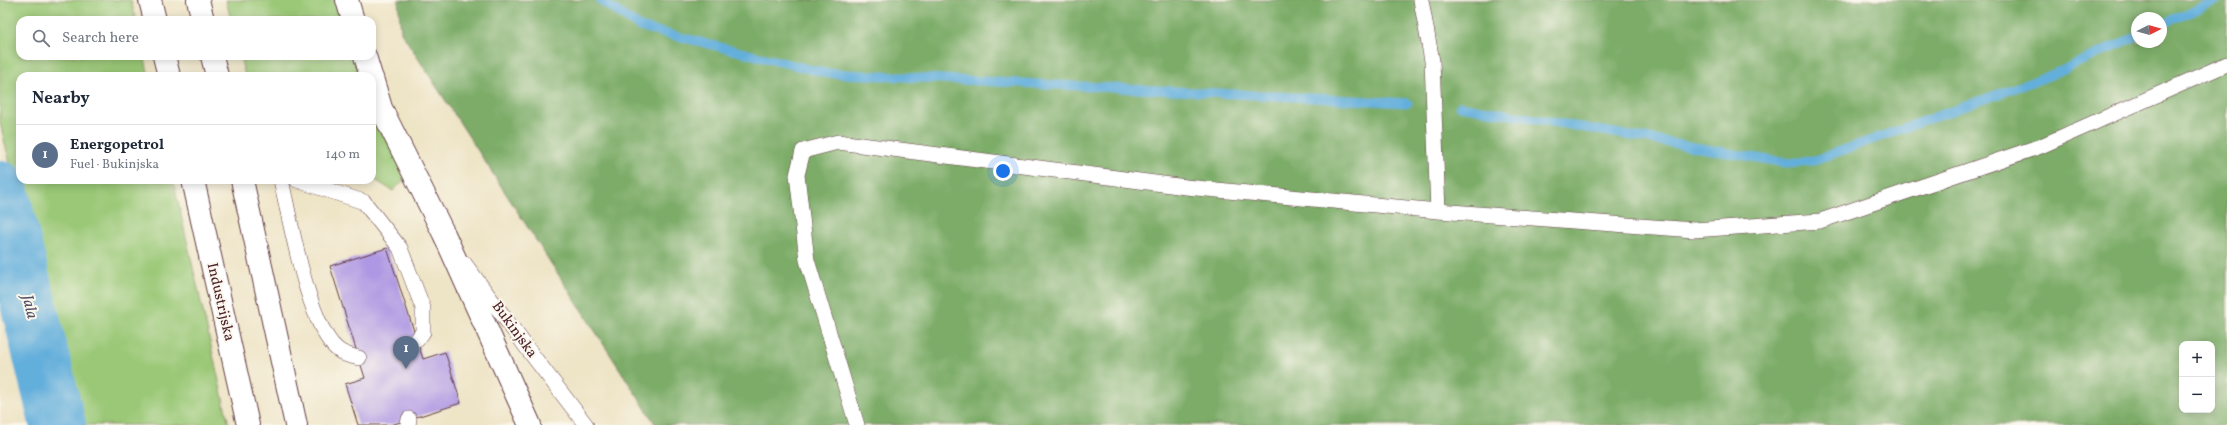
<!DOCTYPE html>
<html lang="en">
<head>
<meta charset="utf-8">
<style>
	body { margin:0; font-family:Vollkorn,serif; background:#f2f2f3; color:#1f2937 }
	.controls { position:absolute; right:12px; bottom:12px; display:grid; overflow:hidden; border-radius:8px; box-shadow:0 2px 10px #0003 }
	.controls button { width:36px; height:36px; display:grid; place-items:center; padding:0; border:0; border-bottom:1px solid #e0e1e3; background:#fff; color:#1f2937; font:20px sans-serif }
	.compass { position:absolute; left:2131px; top:12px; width:36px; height:36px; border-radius:50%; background:#fff; box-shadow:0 2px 10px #0003; rotate:84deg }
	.you { position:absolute; left:1003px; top:171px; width:14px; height:14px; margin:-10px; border:3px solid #fff; border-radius:50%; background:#1a73e8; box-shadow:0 0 0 6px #1a73e833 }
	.badge { display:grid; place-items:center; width:26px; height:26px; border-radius:50%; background:#1a73e8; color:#fff; font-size:13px; font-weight:700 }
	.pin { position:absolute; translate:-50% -33px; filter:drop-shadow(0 1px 2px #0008) }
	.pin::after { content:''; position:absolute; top:21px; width:14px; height:12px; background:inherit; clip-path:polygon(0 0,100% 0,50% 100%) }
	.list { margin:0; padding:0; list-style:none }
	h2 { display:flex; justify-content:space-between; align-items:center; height:52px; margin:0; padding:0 16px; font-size:17px }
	h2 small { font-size:13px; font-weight:400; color:#747a83 }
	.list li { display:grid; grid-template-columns:26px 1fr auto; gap:12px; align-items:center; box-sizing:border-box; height:60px; padding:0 16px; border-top:1px solid #e0e1e3 }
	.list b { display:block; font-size:15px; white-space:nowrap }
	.list p { margin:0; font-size:13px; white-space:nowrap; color:#747a83 }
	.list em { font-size:13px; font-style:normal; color:#747a83 }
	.icon { flex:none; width:22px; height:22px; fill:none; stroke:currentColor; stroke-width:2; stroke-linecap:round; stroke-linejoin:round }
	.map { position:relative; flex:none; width:2227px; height:425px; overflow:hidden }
	.search { position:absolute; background:#fff; box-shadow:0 2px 10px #0003; left:16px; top:16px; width:360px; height:44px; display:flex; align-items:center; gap:10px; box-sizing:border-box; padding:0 14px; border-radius:12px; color:#747a83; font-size:15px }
	.panel { position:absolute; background:#fff; box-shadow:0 2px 10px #0003; left:16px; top:72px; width:360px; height:112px; border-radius:12px }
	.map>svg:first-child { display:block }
	.green { fill:#9ac876; stroke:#727450 }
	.forest { fill:#7bac67; stroke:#626649; fill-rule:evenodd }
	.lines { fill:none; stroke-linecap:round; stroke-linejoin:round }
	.stream { stroke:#64afdc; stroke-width:9 }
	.river { stroke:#64afdc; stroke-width:56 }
	.building { fill:#ae97e3 }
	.service-casing { stroke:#633d42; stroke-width:16 }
	.minor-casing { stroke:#633d42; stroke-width:24 }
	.primary-casing { stroke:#633d42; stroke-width:24 }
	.service { stroke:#fff; stroke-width:15 }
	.minor { stroke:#fff; stroke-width:22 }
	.primary { stroke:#fff; stroke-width:22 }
	.labels { text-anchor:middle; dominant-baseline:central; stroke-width:4; stroke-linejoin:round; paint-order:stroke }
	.street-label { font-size:15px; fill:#4a1f2b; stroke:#fbf7ec }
	.water-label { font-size:16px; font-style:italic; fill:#535169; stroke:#fbf7ec }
</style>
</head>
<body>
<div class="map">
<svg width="2227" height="425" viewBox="0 0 2227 425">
	<rect width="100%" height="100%" fill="#fbf7ec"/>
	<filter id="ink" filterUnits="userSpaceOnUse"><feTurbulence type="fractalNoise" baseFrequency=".025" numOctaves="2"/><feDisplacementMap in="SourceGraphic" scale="8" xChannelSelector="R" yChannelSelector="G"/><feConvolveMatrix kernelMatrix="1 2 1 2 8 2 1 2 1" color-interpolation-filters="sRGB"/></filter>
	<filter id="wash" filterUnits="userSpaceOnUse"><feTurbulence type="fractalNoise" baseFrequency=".012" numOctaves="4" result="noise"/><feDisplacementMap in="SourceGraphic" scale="16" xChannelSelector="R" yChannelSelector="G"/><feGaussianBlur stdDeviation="0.9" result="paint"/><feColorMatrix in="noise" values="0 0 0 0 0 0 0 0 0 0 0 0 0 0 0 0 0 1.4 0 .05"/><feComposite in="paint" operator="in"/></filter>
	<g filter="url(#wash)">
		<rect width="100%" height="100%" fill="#eee4c6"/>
		<path class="green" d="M0,0h131l5,20h-116v36h124l5,20h-129v104h153l56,245h-154l-75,-302z
			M226,0h121l6,20h-122z
			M240,56h125l6,20h-126z
			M372,78l41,93 -20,20 -21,-13z"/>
		<path class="forest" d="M398,0h1829v425h-1571l-255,-393zM2137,18h24v24h-24zM2182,344h30v66h-30z"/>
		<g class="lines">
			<path class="stream" d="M600,0l40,27 185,46 583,30
				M2161,25l56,-25
				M1460,106l326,57 27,-2 238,-86 86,-39"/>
			<path class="river" d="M0,189l58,236"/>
		</g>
		<g id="blocks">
			<path class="building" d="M387,248l36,111 22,-7 16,51 -70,22h-33l-13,-41 20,-6 -35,-112z"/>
		</g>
	</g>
	<g filter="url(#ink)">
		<use href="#blocks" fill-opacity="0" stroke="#633d42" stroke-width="1"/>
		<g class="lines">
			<defs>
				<path id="service" d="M1421,0l11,61 6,150
					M281,180c9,38 27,145 56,169 7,6 14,7 22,9
					M297,180l67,22 36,46 23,60v24l-6,8
					M464,263l66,89 56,73
					M408,425l1,-6
					M857,425l-50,-165 -10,-85 6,-24 35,-9 348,45 252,24 256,19 126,-9 221,-75 186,-82"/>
				<path id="minor" d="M347,0l6,20
					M365,56l6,20
					M372,78l9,30 63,126 86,191"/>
				<path id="primary" d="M150,0l5,20
					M198,0l5,20
					M164,56l5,20
					M212,56l5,20
					M193,180l55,245
					M242,180l54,245"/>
			</defs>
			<use href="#service" class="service-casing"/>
			<use href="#minor" class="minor-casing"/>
			<use href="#primary" class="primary-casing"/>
			<use href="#service" class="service"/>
			<use href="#minor" class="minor"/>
			<use href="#primary" class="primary"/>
		</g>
	</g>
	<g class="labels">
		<g class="street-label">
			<text transform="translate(220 302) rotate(77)">Industrijska</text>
			<text transform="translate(514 330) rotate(54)">Bukinjska</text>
		</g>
		<g class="water-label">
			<text transform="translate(29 307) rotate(76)">Jala</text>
		</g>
	</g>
</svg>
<div class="controls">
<button>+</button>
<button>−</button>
</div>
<svg class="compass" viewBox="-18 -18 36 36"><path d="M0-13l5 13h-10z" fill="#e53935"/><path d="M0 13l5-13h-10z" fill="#747a83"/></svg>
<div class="you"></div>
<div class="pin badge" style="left:406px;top:369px;background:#5c6f8a">1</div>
<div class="search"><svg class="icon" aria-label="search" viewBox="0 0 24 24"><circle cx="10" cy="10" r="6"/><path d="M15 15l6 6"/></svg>Search here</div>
<section class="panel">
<h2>Nearby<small></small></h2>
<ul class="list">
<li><span class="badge" style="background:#5c6f8a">1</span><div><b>Energopetrol</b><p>Fuel · Bukinjska</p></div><em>140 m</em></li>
</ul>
</section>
</div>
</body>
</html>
